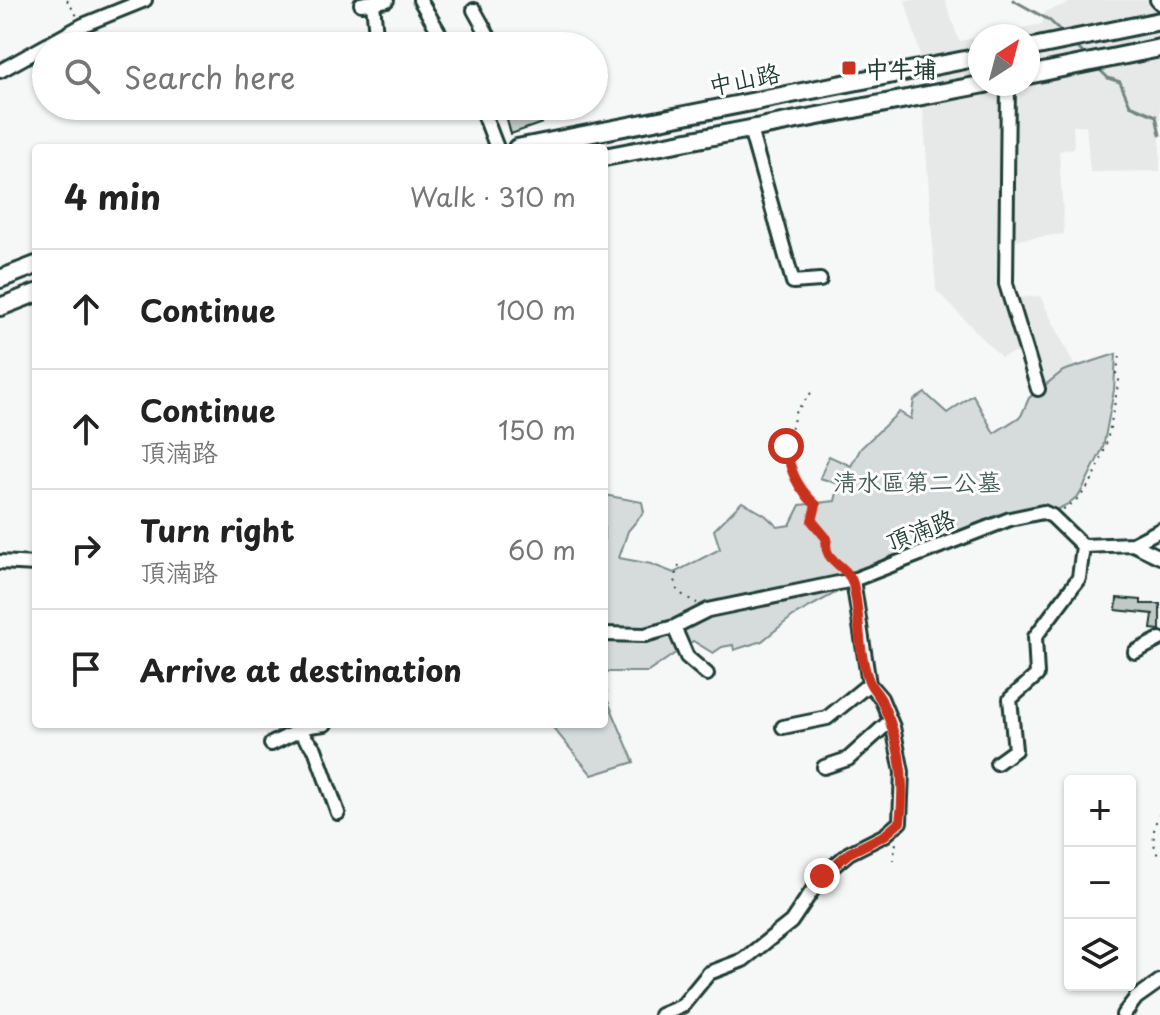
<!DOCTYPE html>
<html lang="en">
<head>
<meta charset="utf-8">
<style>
	body { margin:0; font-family:"Playpen Sans","LXGW WenKai TC",sans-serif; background:#f6f6f6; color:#222 }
	.controls { position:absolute; right:24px; bottom:24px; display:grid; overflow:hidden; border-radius:8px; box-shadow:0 2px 6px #0004 }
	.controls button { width:72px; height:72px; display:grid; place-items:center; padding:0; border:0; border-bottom:2px solid #e0e0e0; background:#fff; color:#222; font:40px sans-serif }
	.compass { position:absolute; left:968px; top:24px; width:72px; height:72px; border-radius:50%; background:#fff; box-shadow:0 2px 6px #0004; rotate:36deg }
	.stop { position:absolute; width:24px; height:24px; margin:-18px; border:6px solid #c8321e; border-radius:50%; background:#fff }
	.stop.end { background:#c8321e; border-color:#fff; box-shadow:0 2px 8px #0008 }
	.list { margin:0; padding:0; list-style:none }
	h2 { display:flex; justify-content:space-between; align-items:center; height:104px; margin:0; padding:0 32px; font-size:34px }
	h2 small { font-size:26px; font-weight:400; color:#767676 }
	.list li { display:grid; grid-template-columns:52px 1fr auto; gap:24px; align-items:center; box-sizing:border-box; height:120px; padding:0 32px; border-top:2px solid #e0e0e0 }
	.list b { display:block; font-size:30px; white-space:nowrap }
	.list p { margin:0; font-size:26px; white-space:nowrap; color:#767676 }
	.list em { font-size:26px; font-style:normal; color:#767676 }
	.icon { flex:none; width:44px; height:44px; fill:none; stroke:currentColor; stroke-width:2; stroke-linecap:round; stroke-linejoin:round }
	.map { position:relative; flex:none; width:1160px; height:1015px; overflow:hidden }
	.search { position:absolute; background:#fff; box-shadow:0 2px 6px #0004; left:32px; top:32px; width:576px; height:88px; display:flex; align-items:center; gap:20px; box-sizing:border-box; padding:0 28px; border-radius:44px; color:#767676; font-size:30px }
	.panel { position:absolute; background:#fff; box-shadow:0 2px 6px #0004; left:32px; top:144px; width:576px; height:584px; border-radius:8px }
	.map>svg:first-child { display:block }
	.built { fill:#e6e9e8 }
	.green { fill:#d6dcdb; stroke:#7a8c88; stroke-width:2 }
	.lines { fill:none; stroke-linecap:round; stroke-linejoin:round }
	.stream { stroke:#72857f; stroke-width:3 }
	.building { fill:#c0c9c6; stroke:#1f3d34; stroke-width:2 }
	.minor-casing { stroke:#1f3d34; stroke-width:18 }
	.major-casing { stroke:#1f3d34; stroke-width:22 }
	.path { stroke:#1f3d34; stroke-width:2; stroke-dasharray:2 6; stroke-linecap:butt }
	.minor { stroke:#fff; stroke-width:12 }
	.major { stroke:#fff; stroke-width:16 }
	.route { stroke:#c8321e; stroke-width:10 }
	.poi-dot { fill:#c8321e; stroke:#fff; stroke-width:3 }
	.labels { text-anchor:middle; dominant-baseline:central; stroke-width:6; stroke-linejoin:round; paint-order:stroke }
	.poi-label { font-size:24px; font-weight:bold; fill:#1f3d34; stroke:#fff; text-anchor:start }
	.street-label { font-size:24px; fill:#1f3d34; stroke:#fff }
	.park-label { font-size:24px; fill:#445d55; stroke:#fff }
</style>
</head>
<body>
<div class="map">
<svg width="1160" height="1015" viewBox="0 0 1160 1015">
	<rect width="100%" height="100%" fill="#f6f7f7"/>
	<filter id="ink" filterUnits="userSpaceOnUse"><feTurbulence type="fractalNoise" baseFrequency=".0125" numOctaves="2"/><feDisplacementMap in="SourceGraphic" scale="16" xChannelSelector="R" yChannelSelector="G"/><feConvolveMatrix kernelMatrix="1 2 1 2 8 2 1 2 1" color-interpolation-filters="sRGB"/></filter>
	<g filter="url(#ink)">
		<path class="built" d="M905,0h40l14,41 21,-4v47h48v-48h-44l58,-12 3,-12 32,-12h74l9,15v156l-70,1 -4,-47 -13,1 1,22 -15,3 5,83 -51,6 -1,40 4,18 24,-2 35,71 -12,4 -28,23 -14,-44 -20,7 -65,-67 -17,-240z"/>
		<path class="green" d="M1116,354l-2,36 -11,58 -23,46 -12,10 -14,7 -39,1 -90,32 -132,72 -31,25 -28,9 -1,-5 -11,2 -9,6 -20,-12 -45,31h-44v-177l38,7 2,10 -16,19 -9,27 32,6 23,9 46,-24 -6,-19 28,-28 23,13 13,12 12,-2 10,-20 35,-4 4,-17 -19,-6 9,-22 22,10 10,-18 38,-36 12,7 3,-19 11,-7 22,20 26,-18 21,38 27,-17 8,-18 34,-27z
			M604,692l30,70 -42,13 -42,-51h54z"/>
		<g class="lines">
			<path class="stream" d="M1013,0l36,20 14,13
				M93,15l33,-15
				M1074,44l12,12
				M0,64l12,-6
				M1097,67l11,11 12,4 10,23 26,11 4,19
				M1134,1015l7,-13 9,-7"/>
		</g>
		<path class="building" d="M537,106l5,17 -31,11 -5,-18z
			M1117,598l24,2v4h19v26l-9,-1 2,-15 -37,-4z"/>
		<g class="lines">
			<defs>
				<path id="minor" d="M420,0l27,46
					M1157,0l3,3
					M373,3l4,43
					M361,4l26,-4
					M474,10l20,36
					M0,71l83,-46 62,-25
					M1008,84l-2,200 32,105
					M481,106l16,42
					M750,129l43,153 27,-2
					M1133,544l27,13
					M0,562l36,2
					M674,627l13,30 20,17
					M604,634l41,1 29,-8 34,-17 145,-30 157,-61 33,-7 9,4 31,30 50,-2 27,-14
					M1135,652l25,-13
					M783,727l44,-9 42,-34
					M299,731l16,18 23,64
					M271,744l38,-18 16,-2
					M997,763l18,-13 -5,-51 27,-24 -2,-38 44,-59 4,-32
					M824,767l24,-8 42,-38
					M661,1015l21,-9 27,-33 34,-13 48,-38 31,-46 27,-23 36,-18 15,-13 2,-50 -9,-45 -12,-29 -12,-14 -16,-104
					M1123,1015l13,-17 24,-17"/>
				<path id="major" d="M1028,48l132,-27
					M1028,75l132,-27
					M517,148l463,-91
					M604,157l381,-73
					M0,279l36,-14
					M0,307l36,-14"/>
			</defs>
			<use href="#minor" class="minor-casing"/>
			<use href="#major" class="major-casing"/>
			<path class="path" d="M67,0l10,16
				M811,393l-17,21c0,13 -6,19 -8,31 -3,23 14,47 30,60l-4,16 15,18c-4,16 6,22 17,31
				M1063,509c43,-22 47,-87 56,-129l-3,-7 4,-17
				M679,565c-7,25 -5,26 18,38
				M604,675l3,21
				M1160,814c-9,13 -8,33 0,45
				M893,861l3,-18"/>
			<use href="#minor" class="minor"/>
			<use href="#major" class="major"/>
		</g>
	</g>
	<g class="lines" filter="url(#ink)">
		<path class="route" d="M786,446c4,25 11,42 30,59l-4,16 15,18c-6,23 21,25 26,45 8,31 4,67 16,97 3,8 10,13 13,21 17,37 24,79 18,120l-15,13 -36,18 -27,23"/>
	</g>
	<rect class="poi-dot" x="841" y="60" width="16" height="16" rx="4"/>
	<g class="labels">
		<g class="poi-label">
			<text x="865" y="68">中牛埔</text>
		</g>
		<g class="street-label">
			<text transform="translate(744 78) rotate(-11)">中山路</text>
			<text transform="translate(920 529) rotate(-21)">頂湳路</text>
		</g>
		<g class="park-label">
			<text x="917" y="481">清水區第二公墓</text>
		</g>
	</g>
</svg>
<div class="controls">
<button>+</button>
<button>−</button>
<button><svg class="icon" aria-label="layers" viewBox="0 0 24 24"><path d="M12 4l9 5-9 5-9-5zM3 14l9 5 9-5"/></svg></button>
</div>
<svg class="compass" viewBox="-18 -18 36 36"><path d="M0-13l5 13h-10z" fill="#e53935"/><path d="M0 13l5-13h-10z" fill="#767676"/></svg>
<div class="stop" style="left:786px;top:446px"></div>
<div class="stop end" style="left:822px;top:876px"></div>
<div class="search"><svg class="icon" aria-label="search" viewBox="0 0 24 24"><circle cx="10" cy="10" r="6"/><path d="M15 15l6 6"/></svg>Search here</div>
<section class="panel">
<h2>4 min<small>Walk · 310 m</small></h2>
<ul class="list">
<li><svg class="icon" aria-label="ahead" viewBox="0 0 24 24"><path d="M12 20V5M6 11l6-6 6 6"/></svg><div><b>Continue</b></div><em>100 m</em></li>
<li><svg class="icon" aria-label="ahead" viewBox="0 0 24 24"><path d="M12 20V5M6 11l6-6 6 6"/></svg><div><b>Continue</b><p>頂湳路</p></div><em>150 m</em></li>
<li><svg class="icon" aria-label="right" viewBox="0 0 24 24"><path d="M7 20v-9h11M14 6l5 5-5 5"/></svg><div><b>Turn right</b><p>頂湳路</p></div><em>60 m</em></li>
<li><svg class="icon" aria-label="arrive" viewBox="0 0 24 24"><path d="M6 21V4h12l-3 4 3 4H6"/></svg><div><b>Arrive at destination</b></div></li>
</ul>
</section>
</div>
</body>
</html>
